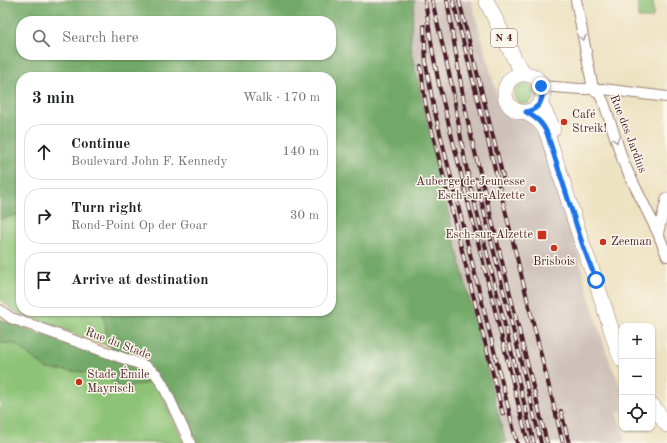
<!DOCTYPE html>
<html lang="en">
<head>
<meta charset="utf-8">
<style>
	body { margin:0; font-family:"Old Standard TT",serif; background:#f2f2f2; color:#202124 }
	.controls { position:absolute; right:12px; bottom:12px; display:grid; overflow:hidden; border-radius:8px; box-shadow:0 1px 3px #0004 }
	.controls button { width:36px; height:36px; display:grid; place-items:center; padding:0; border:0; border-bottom:1px solid #e0e0e0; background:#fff; color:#202124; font:20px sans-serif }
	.stop { position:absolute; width:12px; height:12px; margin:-9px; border:3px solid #1a73e8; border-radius:50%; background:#fff }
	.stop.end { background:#1a73e8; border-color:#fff; box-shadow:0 1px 4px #0008 }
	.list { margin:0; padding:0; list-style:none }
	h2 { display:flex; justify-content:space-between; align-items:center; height:52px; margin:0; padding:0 16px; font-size:17px }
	h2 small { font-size:13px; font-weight:400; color:#757577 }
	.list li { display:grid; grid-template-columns:26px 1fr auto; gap:12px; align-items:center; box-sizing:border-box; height:56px; margin:0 8px 8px; padding:0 8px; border:1px solid #e0e0e0; border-radius:16px }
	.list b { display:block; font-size:15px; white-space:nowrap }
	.list p { margin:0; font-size:13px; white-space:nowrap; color:#757577 }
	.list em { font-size:13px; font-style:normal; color:#757577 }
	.icon { flex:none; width:22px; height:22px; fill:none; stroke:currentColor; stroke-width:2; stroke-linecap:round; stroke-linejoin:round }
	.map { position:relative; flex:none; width:667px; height:443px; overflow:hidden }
	.search { position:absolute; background:#fff; box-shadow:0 1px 3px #0004; left:16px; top:16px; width:320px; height:44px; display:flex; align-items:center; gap:10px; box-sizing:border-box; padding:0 14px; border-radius:16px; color:#757577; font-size:15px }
	.panel { position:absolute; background:#fff; box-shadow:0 1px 3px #0004; left:16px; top:72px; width:320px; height:244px; border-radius:16px }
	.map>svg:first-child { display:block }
	.industrial { fill:#cec1b9 }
	.green { fill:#8dc376; stroke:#6c7150 }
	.forest { fill:#72a967; stroke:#5e6449; fill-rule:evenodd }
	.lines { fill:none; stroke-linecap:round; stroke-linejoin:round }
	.street-casing { stroke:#9c8076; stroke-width:12 }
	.primary-casing { stroke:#9c8076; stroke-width:16 }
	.street { stroke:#fff; stroke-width:10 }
	.primary { stroke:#fff; stroke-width:15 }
	.rail-casing { stroke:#4a1f2b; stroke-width:4 }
	.rail { stroke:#fbf7ec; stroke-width:2.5; stroke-dasharray:8; stroke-linecap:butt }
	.oneway { stroke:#ae9aa0 }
	.route { stroke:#1a73e8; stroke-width:5 }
	.poi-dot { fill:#c8321e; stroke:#fbf7ec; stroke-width:1.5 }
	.labels { text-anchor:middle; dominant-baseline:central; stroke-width:3; stroke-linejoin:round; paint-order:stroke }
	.shield { fill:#fbf7ec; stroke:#7f6065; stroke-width:1 }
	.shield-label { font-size:11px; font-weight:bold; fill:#4a1f2b }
	.poi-label { font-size:12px; fill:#4a1f2b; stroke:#fbf7ec; text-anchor:start }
	.street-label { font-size:12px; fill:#4a1f2b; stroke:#fbf7ec }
</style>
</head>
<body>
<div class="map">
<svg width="667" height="443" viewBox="0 0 667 443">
	<rect width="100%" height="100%" fill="#fbf7ec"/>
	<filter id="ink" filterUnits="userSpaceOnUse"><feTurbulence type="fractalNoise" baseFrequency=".025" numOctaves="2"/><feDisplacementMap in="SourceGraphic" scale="8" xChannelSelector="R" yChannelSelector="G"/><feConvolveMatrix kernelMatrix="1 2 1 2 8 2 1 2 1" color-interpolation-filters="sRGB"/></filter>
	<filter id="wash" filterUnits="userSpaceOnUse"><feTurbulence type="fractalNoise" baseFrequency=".012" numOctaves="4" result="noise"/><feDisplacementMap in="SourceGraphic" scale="16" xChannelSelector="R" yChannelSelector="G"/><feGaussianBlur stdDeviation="0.9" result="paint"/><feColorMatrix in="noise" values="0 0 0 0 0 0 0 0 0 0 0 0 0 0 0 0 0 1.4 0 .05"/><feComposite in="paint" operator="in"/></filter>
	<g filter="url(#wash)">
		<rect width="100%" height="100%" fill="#ede2c1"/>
		<path class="industrial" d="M415,0h56l30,109 17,8 18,1 41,130 8,35 17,56 9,26 11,24v24l-4,-1 -1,2 8,24 -1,5h-118l-10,-38 -36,-143 -50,-215z"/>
		<path class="green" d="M638,0h15v18h-15z
			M514 94a10 10 0 1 1 20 0a10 10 0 1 1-20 0Z
			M21,214v97h75l1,2 6,-1 6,34 -89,-32c-7,-4 -14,-9 -20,-15v-80z
			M0,319l154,59 30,65h-184z"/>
		<path class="forest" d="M0,0h415l-5,47 50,215 36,143 10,38h-316l-34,-69 -46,-21 2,-6 -3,-1 -6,-34 -6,1 -1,-2h235v-234h-310v137l-21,5zM21,21h310v34h-310z
			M0,319l141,50 13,9v4l-33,6 -17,-14 -57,-5 -32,-25 -15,-1z"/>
	</g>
	<g filter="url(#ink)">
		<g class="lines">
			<defs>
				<path id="street" d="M576,0l17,89
					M541,86l39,3h23l64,8
					M593,89l6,4 5,10 20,61 34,69 9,23
					M658,233l9,-35
					M0,310l11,8 14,5 120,43 11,8 7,11 27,58"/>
				<path id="primary" d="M486,0l30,62 9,12
					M505 93a19 19 0 1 1 38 0a19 19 0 1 1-38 0Z
					M540,103l9,17 4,9
					M525,112c12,7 16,9 22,21l36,113 13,35 21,67 5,12
					M652,405l15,20"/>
			</defs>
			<use href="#street" class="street-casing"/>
			<use href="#primary" class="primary-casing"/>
			<use href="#street" class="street"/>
			<use href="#primary" class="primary"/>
			<defs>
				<path id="rail" d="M425,0l8,54 7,35 88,354
					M432,0l20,86 13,75 4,19 65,263
					M447,0l17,102 6,30 77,311
					M453,0l110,443
					M459,0l44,177
					M424,26l2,39 8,44 83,334
					M421,66l3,28 3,17 76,303
					M476,179l65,264
					M561,411l8,32"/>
			</defs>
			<use href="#rail" class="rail-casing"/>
			<use href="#rail" class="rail"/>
		</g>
		<defs><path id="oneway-chevron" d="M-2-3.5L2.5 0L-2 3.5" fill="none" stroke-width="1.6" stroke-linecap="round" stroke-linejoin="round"/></defs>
		<g class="oneway">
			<use href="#oneway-chevron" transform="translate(583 38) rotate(79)"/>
			<use href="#oneway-chevron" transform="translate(616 140) rotate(72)"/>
		</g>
	</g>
	<g class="lines" filter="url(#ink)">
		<path class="route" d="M541,86c4,14 -2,23 -15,26 11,7 15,9 21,21l36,113 13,34"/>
	</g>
	<g class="poi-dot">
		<circle cx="564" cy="122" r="4"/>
		<circle cx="533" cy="189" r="4"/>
		<rect x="537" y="230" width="10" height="10" rx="2"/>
		<circle cx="603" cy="242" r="4"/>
		<circle cx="554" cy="248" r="4"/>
		<circle cx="79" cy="382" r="4"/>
	</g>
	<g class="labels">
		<rect class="shield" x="491" y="29" width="26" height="18" rx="3"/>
		<g class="shield-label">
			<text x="504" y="38">N 4</text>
		</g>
		<g class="poi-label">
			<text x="572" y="115">Café<tspan x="572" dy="14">Streik!</tspan></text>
			<text x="525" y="182" text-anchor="end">Auberge de Jeunesse<tspan x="525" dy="14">Esch-sur-Alzette</tspan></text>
			<text x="533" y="235" text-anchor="end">Esch-sur-Alzette</text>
			<text x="611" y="242">Zeeman</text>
			<text x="554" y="262" text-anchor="middle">Brisbois</text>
			<text x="87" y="375">Stade Émile<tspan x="87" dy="14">Mayrisch</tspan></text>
		</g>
		<g class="street-label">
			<text transform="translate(628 134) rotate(69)">Rue des Jardins</text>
			<text transform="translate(118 344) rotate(21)">Rue du Stade</text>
		</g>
	</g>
</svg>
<div class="controls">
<button>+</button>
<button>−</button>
<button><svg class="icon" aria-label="locate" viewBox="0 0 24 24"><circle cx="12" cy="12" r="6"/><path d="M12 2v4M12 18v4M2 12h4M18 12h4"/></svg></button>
</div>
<div class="stop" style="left:596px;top:280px"></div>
<div class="stop end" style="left:541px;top:86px"></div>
<div class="search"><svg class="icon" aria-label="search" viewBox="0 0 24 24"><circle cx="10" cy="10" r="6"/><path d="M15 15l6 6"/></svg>Search here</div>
<section class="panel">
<h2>3 min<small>Walk · 170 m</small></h2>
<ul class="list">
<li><svg class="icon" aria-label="ahead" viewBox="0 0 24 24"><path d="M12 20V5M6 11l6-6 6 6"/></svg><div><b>Continue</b><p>Boulevard John F. Kennedy</p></div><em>140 m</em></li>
<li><svg class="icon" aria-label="right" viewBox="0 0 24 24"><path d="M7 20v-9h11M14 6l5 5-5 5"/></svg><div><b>Turn right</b><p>Rond-Point Op der Goar</p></div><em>30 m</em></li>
<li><svg class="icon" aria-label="arrive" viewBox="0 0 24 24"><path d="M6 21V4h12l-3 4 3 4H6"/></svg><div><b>Arrive at destination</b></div></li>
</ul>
</section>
</div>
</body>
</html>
